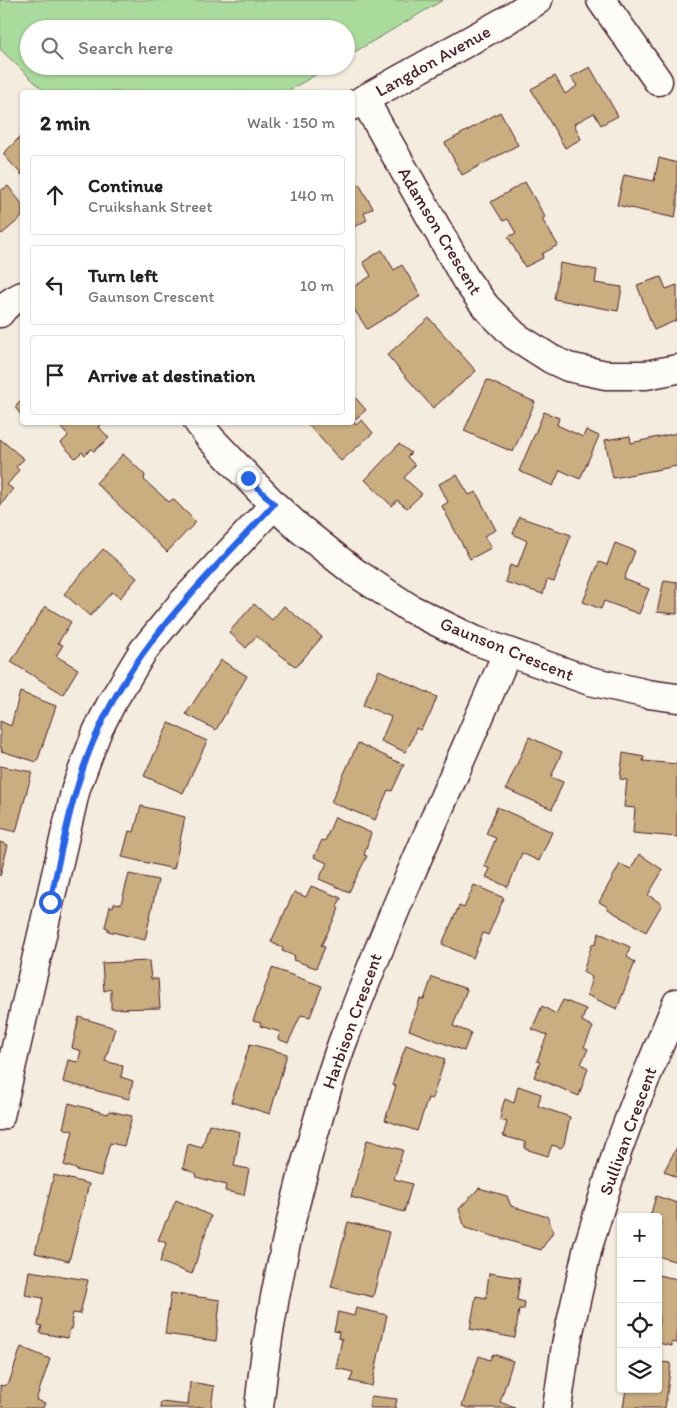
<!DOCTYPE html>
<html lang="en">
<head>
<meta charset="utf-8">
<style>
	body { margin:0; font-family:Itim,sans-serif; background:#f6f6f6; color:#222 }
	.controls { position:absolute; right:15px; bottom:15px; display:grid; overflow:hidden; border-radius:5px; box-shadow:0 1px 4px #0004 }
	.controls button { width:45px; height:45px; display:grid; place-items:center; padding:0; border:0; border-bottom:1px solid #e0e0e0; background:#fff; color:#222; font:25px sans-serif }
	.stop { position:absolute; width:15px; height:15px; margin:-11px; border:4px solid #2563eb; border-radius:50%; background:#fff }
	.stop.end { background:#2563eb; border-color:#fff; box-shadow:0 1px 5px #0008 }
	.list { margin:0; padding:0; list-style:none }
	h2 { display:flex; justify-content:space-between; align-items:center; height:65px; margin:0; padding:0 20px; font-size:21px }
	h2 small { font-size:16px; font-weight:400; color:#767676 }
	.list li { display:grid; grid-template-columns:32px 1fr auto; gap:15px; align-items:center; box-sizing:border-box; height:80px; margin:0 10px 10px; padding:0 10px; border:1px solid #e0e0e0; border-radius:5px }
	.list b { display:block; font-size:19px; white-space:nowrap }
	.list p { margin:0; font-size:16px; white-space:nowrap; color:#767676 }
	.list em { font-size:16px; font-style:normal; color:#767676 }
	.icon { flex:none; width:28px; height:28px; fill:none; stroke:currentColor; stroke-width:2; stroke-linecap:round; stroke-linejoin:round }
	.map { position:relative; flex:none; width:677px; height:1408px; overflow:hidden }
	.search { position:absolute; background:#fff; box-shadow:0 1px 4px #0004; left:20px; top:20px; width:335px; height:55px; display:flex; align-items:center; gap:12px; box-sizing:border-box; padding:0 18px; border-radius:28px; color:#767676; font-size:19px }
	.panel { position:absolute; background:#fff; box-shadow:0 1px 4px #0004; left:20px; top:90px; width:335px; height:335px; border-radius:5px }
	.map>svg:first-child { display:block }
	.green { fill:#a9db9c; stroke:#7a7d64 }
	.building { fill:#cbae80; stroke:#4a1f2b }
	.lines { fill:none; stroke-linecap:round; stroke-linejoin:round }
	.minor-casing { stroke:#4a1f2b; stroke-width:31 }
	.minor { stroke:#fdfcf7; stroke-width:28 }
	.route { stroke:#2563eb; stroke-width:6 }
	.labels { text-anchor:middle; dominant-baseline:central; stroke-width:4; stroke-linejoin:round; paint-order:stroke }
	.street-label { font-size:18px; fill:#4a1f2b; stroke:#fdfcf7 }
</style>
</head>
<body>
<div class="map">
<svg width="677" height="1408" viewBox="0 0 677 1408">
	<rect width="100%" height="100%" fill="#f3ecdf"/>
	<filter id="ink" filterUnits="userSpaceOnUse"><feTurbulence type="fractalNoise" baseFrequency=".02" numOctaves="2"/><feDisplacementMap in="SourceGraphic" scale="10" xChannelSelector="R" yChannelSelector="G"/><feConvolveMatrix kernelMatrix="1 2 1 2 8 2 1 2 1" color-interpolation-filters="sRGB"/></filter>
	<g filter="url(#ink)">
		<path class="green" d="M0,0h443l-97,57v-28h-317v37h302l-45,26h-241l-45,-43z"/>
		<path class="building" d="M590,67l28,49 -17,9 -7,-12 -20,11 7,15 -16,9 -34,-59 24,-13 10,18 12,-8 -6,-9z
			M500,112l18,33 -56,30 -17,-32z
			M22,135v40l-19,-21z
			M659,158l18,5v42l-2,13 -58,-13 7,-30 30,6z
			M525,182l20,35 -3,2 16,26 -16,9 1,4 -18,9 -17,-30 8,-4 -8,-14 -5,2 -12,-19z
			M359,184l14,24 -9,5 3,7 -15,8v-40z
			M8,186l14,18v13l-20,17 -2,-3v-40z
			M382,250l12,20 8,-5 19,31 -54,33 -15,-23v-18l19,-12 -8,-14z
			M560,263l37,7 -2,13 27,4 -4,24 -64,-12z
			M661,277l5,12 11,-4v35l-23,10 -17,-45z
			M429,318l47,53 -43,37 -46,-53z
			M487,380l48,22 -22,50 -49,-21z
			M353,395l13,15 -13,11 3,4 6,-5 11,13 -32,28 -35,-39h46z
			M22,400v16l-7,-9z
			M544,412l15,6 -2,7 26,12 3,-7 13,6 -19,43 -20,-9 -7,16 -34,-15z
			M56,422h48l-5,5 10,11 -15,13 -3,-2 -6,6 -3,-3 -7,6 -14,-15 7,-7z
			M677,433v33l-64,12 -8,-38 25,-4 1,7z
			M0,439l24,20 -8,8 3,3 -12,15 6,4 -13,17z
			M399,444l12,9 -4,4 8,8 -11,13 18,16 -15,14 -10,-8 -5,6 -27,-26z
			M123,454l22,21 -1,5 25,22 4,-3 23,23 -29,30 -71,-69z
			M457,475l12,20 7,-3 20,38 -12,6 7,12 -21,11 -28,-53 6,-4 -9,-18z
			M519,517l52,18 -17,47 -7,-2 -4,14 -38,-12 5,-17 7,3 10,-27 -14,-7z
			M615,543l20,8 -11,28 25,10 -10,25 -35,-13 -3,8 -18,-7 16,-40 8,3z
			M103,549l34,29 -17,20 -8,-6 -22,24 -26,-22z
			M664,580l13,2v32l-20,-2z
			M254,604l18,16 12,-14 38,31 -26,30 -40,-31 -10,12 -17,-16z
			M45,606l26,16 -13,21 5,2 -7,11 22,13 -15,25 -52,-32z
			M221,660l26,16 -31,54 -30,-16z
			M379,670l58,27 -7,18 -10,15 -4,-2 -5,14 -6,10 -24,-11 10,-24 -28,-12z
			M20,692l36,14 -19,56 -36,-11 1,-3 -2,-1v-26l11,5z
			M169,723l38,18 -24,52 -39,-17z
			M529,737l33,15 -11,25 12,5 -11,27 -46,-20z
			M358,743l46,22 -12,26 -4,-1 -13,30 -44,-18z
			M623,753l21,4 -1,4 34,3v73l-44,-4 2,-25 -11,-1 3,-27 -7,-1z
			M0,766l32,6 -16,60 -16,-4z
			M141,806l44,11 -11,52 -52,-12 7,-26 5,1z
			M497,807l55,25 -13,29 -17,-8 -14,34 -22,-10 4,-8 -6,-3 12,-28 -10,-4z
			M335,817l36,16 -7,22 3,1 -18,36 -30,-13 8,-16 -13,-6 8,-17 3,1z
			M0,842l8,3 -8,31z
			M639,854l24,16 -15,25 14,9 -16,28 -38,-23v-2l-9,-5 21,-38 11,5z
			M129,874l29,6 -13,60 -37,-9v-3l-3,-1 5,-21 3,1 1,-4 7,1z
			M474,885l30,13 -16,37 -5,-2 -10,25 -31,-14 17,-38 5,2z
			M311,886l30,12 -4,9 2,2 -18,37 4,1 -9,21 -23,-8 2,-4 -13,-5 1,-3 -12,-6 23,-50 12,5z
			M599,933l31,14 -3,10 8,5 -18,47 -30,-14 5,-18 -9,-5 9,-28 3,1z
			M149,961l2,18h7l2,29 -49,1v-20l-7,2 -2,-28z
			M272,968l50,18 -12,31 -9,-2 -13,28 -10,-4 2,-7 -20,-6 1,-3 -8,-2z
			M432,977l35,12 -14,37 18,7 -7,18 -55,-21 11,-31 4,1z
			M563,1000l23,9 -4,12 11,6 -9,20 4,2 -7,15 7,4 -9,28 -45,-19 6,-15 -3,-1 10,-26 -15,-6 10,-23 14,8z
			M79,1017l36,11 -10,33 18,5 -2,11 12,4 -4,18 -66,-17 5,-22 10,2 3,-11 -9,-3z
			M250,1044l37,10 -17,60 -39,-12z
			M406,1045l39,14 -13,40 -4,-1 -11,33 -32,-11 11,-34 -4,-1z
			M518,1086l23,8 -3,12 32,11 -6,27 -3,4 -9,-3 -4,11 -23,-7v-7l-22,-6 4,-14 -7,-2 2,-12 3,-9 9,4z
			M69,1103l39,11 1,-3 23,5 -8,30 -14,-3 -9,33 -25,-6v-1l-12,-4 9,-34 -10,-3z
			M209,1124l31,8 -6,34 15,3 -5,26 -19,-4 1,-6 -30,-8 1,-3 -14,-6 5,-24 14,4z
			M367,1140l36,10 -9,29 18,5 -8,28 -53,-15z
			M677,1147v31l-13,-7z
			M54,1175l35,9 -20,77 -34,-8z
			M479,1188l28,8 4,10 37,11 5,15 -12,18 -76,-22 -6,-19z
			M656,1196l21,7v59l-19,-6v-23l3,-9 -3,-1v-6h-8z
			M176,1200l35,16 -19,58 -32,-12 6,-19 -8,-3 8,-19h1z
			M348,1222l41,10 -16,65 -42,-10z
			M29,1271l59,9 -8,34 -7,-1 -2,10h2l-1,6h-2l-2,9 -28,-5 2,-7 -4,-1 5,-27 -18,-3z
			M489,1273l31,5 -3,22 8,2 -1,7h-5l-4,29 -45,-9 6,-33 10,2z
			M658,1275l19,4v64l-5,-1v4l-14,-3 1,-33 -1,-1z
			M171,1293l49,7 -4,41 -51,-7z
			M356,1308l31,7 -15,71 -22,-5 3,-9 -17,-4 6,-29 -4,-1 1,-6 -5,-1 4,-19 16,4z
			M21,1347l29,12 -14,41 9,3 -2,5h-38l-5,-2v-21l3,1 6,-3z
			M493,1354l20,7 -13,41 15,6h-47l-6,-2 17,-50 11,4z
			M658,1362l13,1 -6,45h-42l3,-19h32z
			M190,1382l24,4 -3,22 -12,-1v1h-39l1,-6 27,3z
			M371,1396l26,3 -2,9h-25z"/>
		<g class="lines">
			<defs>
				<path id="minor" d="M601,0l57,81
					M364,99l102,181 20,27 29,29 36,23 17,8 38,8h40l31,-6
					M352,106l153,-85 33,-21
					M0,313c6,-9 14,-13 22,-17
					M198,422l12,16 64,67 25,23 54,43 58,38 63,31 116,41 58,13 29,4
					M0,1116l76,-328 21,-56 14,-28 32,-53 40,-49 91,-97
					M259,1408c9,-88 27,-175 51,-260 10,-36 20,-72 33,-107 49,-132 109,-259 164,-388
					M557,1408l9,-63 22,-98 30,-98 18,-48 41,-98"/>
			</defs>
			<use href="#minor" class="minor-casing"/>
			<use href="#minor" class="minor"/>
		</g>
	</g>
	<g class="lines" filter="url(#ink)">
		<path class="route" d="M50,902c13,-58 23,-117 48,-171 39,-89 111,-156 176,-227l-26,-26"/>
	</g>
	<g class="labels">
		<g class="street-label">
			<text transform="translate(433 61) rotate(-29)">Langdon Avenue</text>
			<text transform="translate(440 231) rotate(59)">Adamson Crescent</text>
			<text transform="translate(507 649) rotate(22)">Gaunson Crescent</text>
			<text transform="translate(352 1021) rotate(-70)">Harbison Crescent</text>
			<text transform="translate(628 1131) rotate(-70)">Sullivan Crescent</text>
		</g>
	</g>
</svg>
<div class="controls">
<button>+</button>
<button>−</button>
<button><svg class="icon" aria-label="locate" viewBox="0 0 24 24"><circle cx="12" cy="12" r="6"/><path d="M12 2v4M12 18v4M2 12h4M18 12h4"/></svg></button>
<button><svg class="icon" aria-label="layers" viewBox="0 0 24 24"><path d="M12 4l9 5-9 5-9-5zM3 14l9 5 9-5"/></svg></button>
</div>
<div class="stop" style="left:50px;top:902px"></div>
<div class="stop end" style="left:248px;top:478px"></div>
<div class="search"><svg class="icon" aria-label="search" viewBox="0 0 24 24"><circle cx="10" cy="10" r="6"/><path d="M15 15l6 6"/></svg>Search here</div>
<section class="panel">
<h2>2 min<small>Walk · 150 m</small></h2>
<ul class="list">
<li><svg class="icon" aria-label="ahead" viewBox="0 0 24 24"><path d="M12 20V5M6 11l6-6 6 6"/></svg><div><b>Continue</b><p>Cruikshank Street</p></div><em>140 m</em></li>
<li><svg class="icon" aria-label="left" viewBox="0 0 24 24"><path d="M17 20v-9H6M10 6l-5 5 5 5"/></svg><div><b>Turn left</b><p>Gaunson Crescent</p></div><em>10 m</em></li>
<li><svg class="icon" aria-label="arrive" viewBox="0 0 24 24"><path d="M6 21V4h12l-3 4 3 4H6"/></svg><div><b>Arrive at destination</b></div></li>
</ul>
</section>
</div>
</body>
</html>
